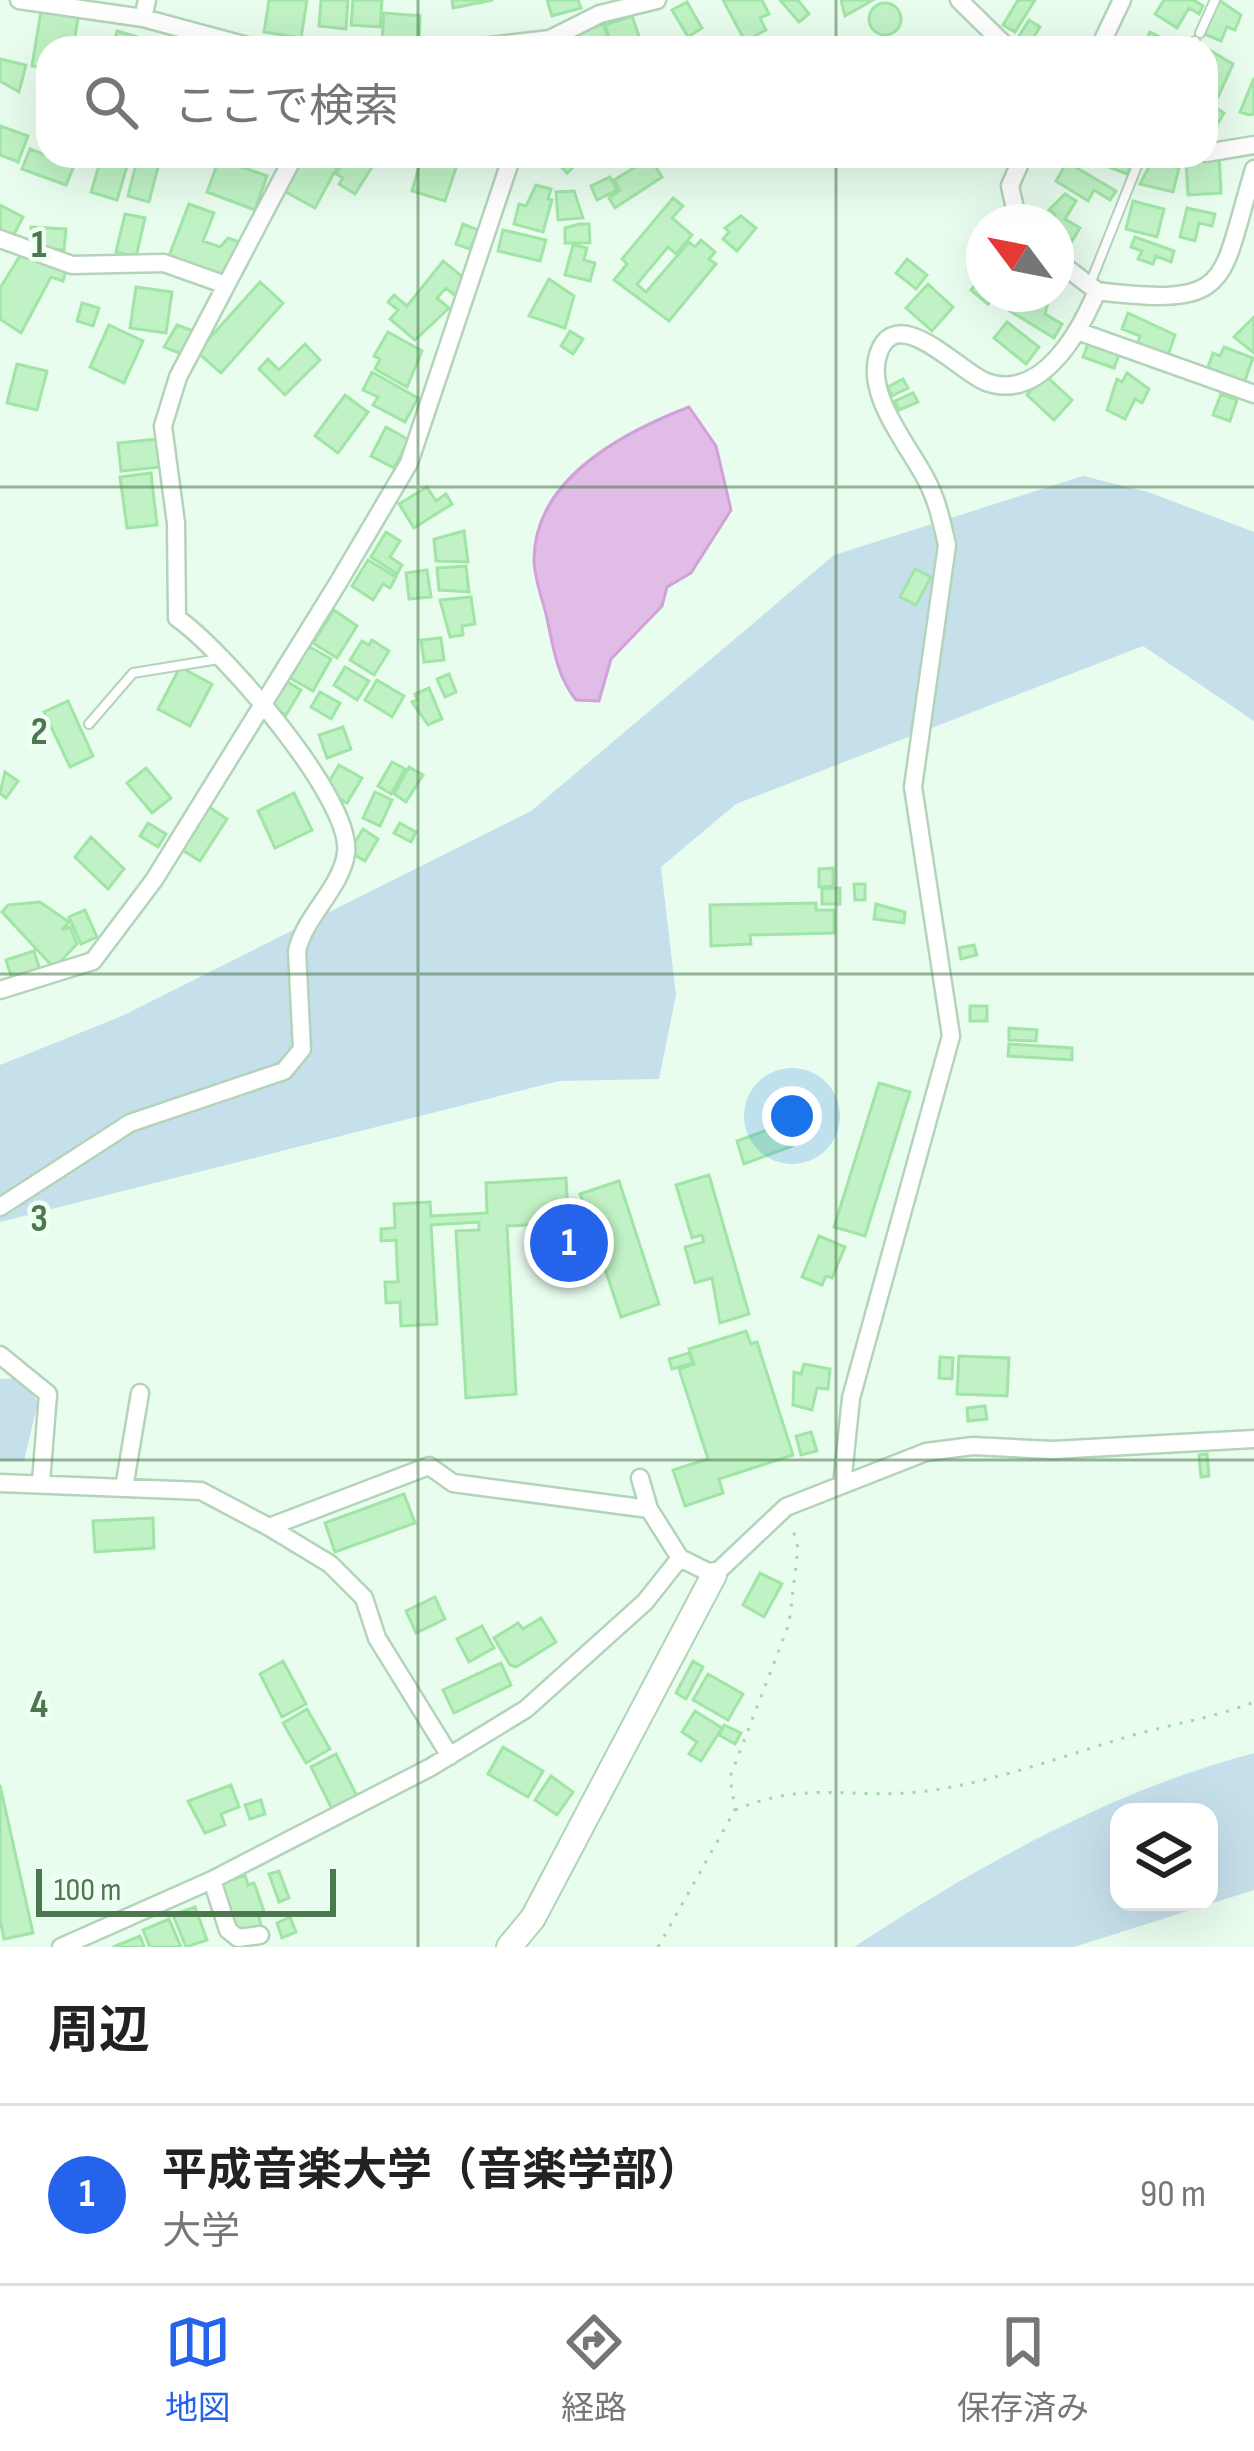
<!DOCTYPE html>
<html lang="ja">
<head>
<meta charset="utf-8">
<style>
	body { margin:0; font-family:"Sofia Sans Condensed","Noto Sans JP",sans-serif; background:#f2f2f2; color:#222 }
	.controls { position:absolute; right:36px; bottom:36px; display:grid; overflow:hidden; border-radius:24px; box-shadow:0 12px 48px #0002 }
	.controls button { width:108px; height:108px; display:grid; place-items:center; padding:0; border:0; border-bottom:3px solid #e0e0e0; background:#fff; color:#222; font:60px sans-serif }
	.compass { position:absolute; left:966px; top:204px; width:108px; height:108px; border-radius:50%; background:#fff; box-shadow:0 12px 48px #0002; rotate:302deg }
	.scale { position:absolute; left:36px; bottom:30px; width:300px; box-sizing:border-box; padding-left:12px; border:6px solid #4c784e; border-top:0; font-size:33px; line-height:42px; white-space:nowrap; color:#4c784e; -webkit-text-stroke:9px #effff4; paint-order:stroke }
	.you { position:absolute; left:792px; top:1116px; width:42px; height:42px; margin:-30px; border:9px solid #fff; border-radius:50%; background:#1a73e8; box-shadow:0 0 0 18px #1a73e833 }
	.badge { display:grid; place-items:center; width:78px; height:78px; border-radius:50%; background:#2563eb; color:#fff; font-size:39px; font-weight:700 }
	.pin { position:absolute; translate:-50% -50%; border:6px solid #fff; box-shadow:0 3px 12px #0006 }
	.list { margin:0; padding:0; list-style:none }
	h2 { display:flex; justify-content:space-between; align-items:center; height:156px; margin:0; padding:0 48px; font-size:51px }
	h2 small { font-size:39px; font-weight:400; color:#767676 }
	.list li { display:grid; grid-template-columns:78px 1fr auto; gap:36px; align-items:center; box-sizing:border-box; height:180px; padding:0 48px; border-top:3px solid #e0e0e0 }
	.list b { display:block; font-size:45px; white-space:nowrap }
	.list p { margin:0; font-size:39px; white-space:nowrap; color:#767676 }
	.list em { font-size:39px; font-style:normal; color:#767676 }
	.icon { flex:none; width:66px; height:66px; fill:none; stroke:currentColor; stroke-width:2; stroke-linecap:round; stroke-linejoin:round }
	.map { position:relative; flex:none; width:1254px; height:1947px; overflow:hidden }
	.search { position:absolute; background:#fff; box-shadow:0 12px 48px #0002; left:36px; right:36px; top:36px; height:132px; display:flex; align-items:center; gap:30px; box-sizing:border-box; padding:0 42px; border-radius:36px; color:#767676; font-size:45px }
	.sheet { height:336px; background:#fff }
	nav { display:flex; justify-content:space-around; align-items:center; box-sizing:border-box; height:168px; border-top:3px solid #e0e0e0; background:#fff; font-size:33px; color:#767676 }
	nav a { display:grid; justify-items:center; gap:6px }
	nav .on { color:#2563eb }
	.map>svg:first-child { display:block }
	.green { fill:#c6e0eb; fill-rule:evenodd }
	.water { fill:#e0bce7; stroke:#d1a2d9; stroke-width:3 }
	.building { fill:#c0f2c5; stroke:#a0e5a6; stroke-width:3 }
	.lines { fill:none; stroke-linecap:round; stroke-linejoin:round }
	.lane-casing { stroke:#b3d4b8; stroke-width:12 }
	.street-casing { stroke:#b3d4b8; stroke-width:21 }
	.secondary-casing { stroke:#aed5b4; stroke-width:28 }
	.path { stroke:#a2d8a7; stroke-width:3; stroke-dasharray:3 9; stroke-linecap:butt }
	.lane { stroke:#fff; stroke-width:8 }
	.street { stroke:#fff; stroke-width:16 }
	.secondary { stroke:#fff; stroke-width:24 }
	.grid { fill:none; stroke:#4c784e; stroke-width:3; stroke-opacity:0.55 }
	.grid-label { font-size:39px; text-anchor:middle; font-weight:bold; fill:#4c784e; stroke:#effff4; stroke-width:9; stroke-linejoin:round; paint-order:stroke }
</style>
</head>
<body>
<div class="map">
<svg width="1254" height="1947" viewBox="0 0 1254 1947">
	<rect width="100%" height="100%" fill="#e9fdef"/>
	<path class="green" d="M1083,476l65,16 106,40v189l-111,-75 -407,158 -75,63 15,128 -17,84 -100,2 -559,141v-157l122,-49 409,-205 303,-256z
		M20,1378l18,24 -14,59h-24v-82z
		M1254,1753v137l-180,57h-220c122,-80 258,-157 400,-194zM1209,1812v90h-90v-90z"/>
	<path class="water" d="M689,407l27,39 15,64 -40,63 -24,14 -5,19 -51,53 -12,42 -23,-1c-20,-25 -23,-55 -30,-86 -4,-16 -12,-37 -12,-54 0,-81 90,-128 155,-153z"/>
	<path class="building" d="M269,0h38l-6,38 -37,-6z
		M321,0h27l-2,29 -27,-3z
		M353,0h29l-2,27 -29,-2z
		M452,0h41l-40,8z
		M547,0h31l3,8 -29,8z
		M723,0h39l7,14 -9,4 6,12 -21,11z
		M780,0h18l11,14 -10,8z
		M841,0h32l-28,16z
		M1018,0h17l-20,32 -12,-7z
		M1164,0h30l9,6 -4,8 -10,-6 -12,20 -22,-14z
		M1219,0l22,15 -6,15 -8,-3 -6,14 -17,-7z
		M687,2l15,26 -14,9 -16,-27z
		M869 19a16 16 0 1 1 32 0a16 16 0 1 1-32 0Z
		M42,5l37,7 -6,36h-25v20l-16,-2z
		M384,13l36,3 -1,27 -37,-2z
		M632,16l11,32h-30l-8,-23z
		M1029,20l11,7 -10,16 -11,-7z
		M603,24l9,24h-55l13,-13z
		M117,31l28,8 -3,9h-30z
		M1150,32l14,7 -4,9h-18z
		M1211,51l22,13 -15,33 -12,-5z
		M0,59l26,6 -7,27 -19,-11z
		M1254,78v36l-5,1 -9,-3z
		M1206,102l18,11 -8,13 -10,-3z
		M0,126l28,10 -10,26 -18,-7z
		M30,149l18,7h30l-12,29 -44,-16z
		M1219,155l2,38 -33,2 -2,-33z
		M102,156h28l-13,44 -26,-8z
		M138,156h23l-12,46 -21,-6z
		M300,156h43l-28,52 -33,-18z
		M347,156h32l-24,38 -16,-10 4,-6 -7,-4z
		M422,156h38l-15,45 -33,-10z
		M551,156h33l-17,17z
		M1105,156h30l-8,18 -26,-10z
		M650,158l12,19 -47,31 -6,-10 11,-8 -6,-10z
		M219,159l48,17 -12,34 -48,-18z
		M1152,161l27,7 -6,24 -33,-8z
		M1067,162l49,29 -6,9 -16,-10 -6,11 -32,-20z
		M610,177l7,13 -20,10 -6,-14z
		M536,185l15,4 -3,10 4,1 -9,32 -29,-8 5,-20 7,2z
		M574,191l9,27 -25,2 -2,-28z
		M1065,194l11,7 -11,18 15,9 -8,13 -21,-19 4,-8 -6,-4z
		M673,198l10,8 -11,12 20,17 -16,19 -8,-7 -31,37 9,8 43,-50 6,5 6,-7 14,12 -6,7 7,5 -47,57 -55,-41 13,-16 -5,-5z
		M1133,201l31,8 -7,28 -31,-8z
		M189,204l25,9 -11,28 17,6 8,-9 14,5 -15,37 -60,-19z
		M0,205l23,12 -12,23 -11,-6z
		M1187,208l28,6 -3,12 -13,-3 -4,18 -15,-4z
		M125,214l20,4 -9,39 -20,-5z
		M741,216l15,12 -19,23 -14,-12 6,-7 -4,-4z
		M463,224l15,6 -8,19 -14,-5z
		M579,224h10l1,19h-25v-15z
		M31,227l35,2 -2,21 -35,-3z
		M503,230l43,10 -6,21 -42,-10z
		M1135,237l39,14 -3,11 -15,-6 -3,8 -15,-5 4,-8 -11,-4z
		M573,245l14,3 -3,12 11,3 -5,18 -25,-6z
		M20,256l47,11 -4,14 -12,-4 -30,56 -21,-14v-31z
		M907,259l20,16 -11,14 -20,-16z
		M443,261l27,22 -12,15 -12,-10 -9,10 12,10 -34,32 -25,-21 8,-9 -10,-8 6,-7 13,11z
		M984,274v20h12l-8,10 -17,-14z
		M549,279l25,17 -9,32 -36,-12z
		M260,282l23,21 -62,70 -24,-21z
		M928,284l25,23 -21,24 -26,-23z
		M136,287l36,5 -6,41 -36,-5z
		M1020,294h30l-5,20 17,10 -8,14 -44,-27z
		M82,303l17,5 -6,18 -16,-5z
		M1128,313l47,22 -7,20 -31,-10 3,-9 -18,-7z
		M1254,317v36l-20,-16z
		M1007,322l32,25 -13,17 -32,-26z
		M109,325l34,16 -19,42 -34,-16z
		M177,325l19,7 -9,24 -23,-9z
		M570,331l13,8 -10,15 -12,-8z
		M388,332l34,19 -15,36 -32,-18 5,-10 -6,-3z
		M305,344l15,16 -35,35 -26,-26 9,-10 11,11z
		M1088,344l31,11 -5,13 -31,-11z
		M1224,347l29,11 -9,25 -36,-16 5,-14 7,3z
		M17,364l30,7 -10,39 -30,-7z
		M372,372l46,26 -13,24 -32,-17 5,-8 -15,-7z
		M1127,373l22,16 -7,14 -7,-4 -10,20 -18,-9 10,-31 5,3z
		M1045,375l27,25 -18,20 -27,-25z
		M903,379l5,9 -16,8 -4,-9z
		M913,393l5,9 -19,8 -4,-9z
		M1221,394l16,6 -7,21 -17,-6z
		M345,395l23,17 -30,41 -23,-17z
		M386,427l23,13 -15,28 -23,-12z
		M158,439l3,28 -40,4 -3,-28z
		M151,473l6,52 -30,3 -7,-51z
		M427,487l9,14 10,-7 6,10 -38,24 -15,-24z
		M464,531l4,31 -32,-1 -2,-22z
		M386,532l14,9 -10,16 12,8 -5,9 -26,-17z
		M368,560l28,17 -6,11 -7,-4 -10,16 -21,-14z
		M466,566l3,26 -30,-2 -2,-22z
		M915,569l16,8 -15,28 -16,-8z
		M427,570l4,27 -22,2 -3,-26z
		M471,597l4,27 -13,2 1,9 -13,2 -10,-37z
		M334,610l23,16 -20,32 -24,-15z
		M441,638l3,22 -20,2 -3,-22z
		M372,640l17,11 -15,24 -24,-15 12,-19 7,4z
		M308,646l23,13 -18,32 -23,-13z
		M180,667l32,17 -22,42 -32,-17z
		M345,667l24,14 -12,19 -23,-15z
		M449,674l7,18 -11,5 -8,-18z
		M283,679l18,11 -15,25 -18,-11z
		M377,680l27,16 -12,21 -27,-17z
		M429,688l13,31 -14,6 -16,-23 5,-2 -2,-6z
		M320,692l20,11 -9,16 -20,-12z
		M68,701l25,55 -23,11 -26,-55z
		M343,727l8,22 -24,9 -8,-23z
		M392,762l13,7 -14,25 -13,-8z
		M339,765l23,13 -15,25 -23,-13z
		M409,767l14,8 -17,27 -12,-8z
		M146,768l25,30 -19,15 -25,-30z
		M5,772l13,9 -12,17 -6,-5z
		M375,792l17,8 -12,26 -17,-8z
		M294,793l18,37 -37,18 -17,-37z
		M206,805l21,14 -27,42 -21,-13z
		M148,823l18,11 -8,13 -18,-11z
		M400,823l16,9 -5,10 -17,-9z
		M363,829l15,10 -13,22 -16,-9z
		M91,837l33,32 -16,20 -33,-32z
		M833,868v18l-14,1v-18z
		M854,884h11v16h-10z
		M840,888v16h-18v-15z
		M40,902l29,20 -7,8 8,-3 7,17 -23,24 -52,-56 6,-7z
		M816,903v7h18v23l-84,2 1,9 -40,2 -1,-41z
		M876,904l29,8 -1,11 -30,-4z
		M85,910l12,27 -16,7 -12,-27z
		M974,945l3,10 -16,4 -2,-11z
		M34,951l6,19 -28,9 -6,-19z
		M970,1006h17v15h-17z
		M1009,1028l28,2 -1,11 -27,-1z
		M1009,1044l63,4v12l-64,-4z
		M879,1083l31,9 -45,144 -31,-9z
		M784,1124l8,22 -48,18 -7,-23z
		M709,1175l40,139 -29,9 -8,-45 -17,5 -10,-36 19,-5 -2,-7 -10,3 -16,-53z
		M566,1178l2,35 18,-2 -6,-17 39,-13 40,123 -38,13 -34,-102 -19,3v5l-61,3 9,168 -50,4 -10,-167 23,-1v-8l-48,3 6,99 -36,2 -1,-24 -14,1 -1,-21h13l-2,-42 -15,1v-12l14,-1 -1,-24 36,-2 1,14 56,-3 -1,-30z
		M819,1236l26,11 -13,31 -6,-2 -4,9 -20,-8z
		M746,1331l5,13 6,-2 36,113 -74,24 4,14 -38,13 -12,-36 35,-11 -29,-90 15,-5 -5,-15z
		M689,1353l4,10 -21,6 -3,-10z
		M959,1356l50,2 -2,38 -50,-2z
		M940,1357l13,1 -1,21 -13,-1z
		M804,1364l26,5 -2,20 -11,-1 -5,22 -19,-5 1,-33 7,2z
		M985,1406l2,13 -19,2 -1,-13z
		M811,1432l6,19 -16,4 -5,-19z
		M1207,1454l2,22 -8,1 -2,-22z
		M404,1494l11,29 -80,29 -10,-29z
		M153,1518l1,30 -59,4 -2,-31z
		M760,1573l22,11 -18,33 -21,-12z
		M435,1597l10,22 -29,14 -10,-22z
		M541,1618l15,24 -40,25 -6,-2 -16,-27 24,-15 5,6z
		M482,1626l12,22 -25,14 -12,-23z
		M283,1661l23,43 -24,13 -22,-43z
		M693,1661l10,6 -17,32 -10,-6z
		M501,1663l10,22 -57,28 -11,-23z
		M708,1674l35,20 -15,26 -35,-20z
		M307,1709l23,40 -24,14 -23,-40z
		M695,1711l27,17 -21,33 -12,-7 8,-12 -15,-10z
		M724,1725l17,8 -6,11 -16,-9z
		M503,1747l40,24 -15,26 -40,-23z
		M336,1754l21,42 -25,13 -21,-42z
		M551,1776l22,16 -16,23 -22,-15z
		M0,1785l33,148 -29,6 -4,-19z
		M231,1785l8,22 -18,7 4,11 -20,8 -17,-32z
		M261,1800l4,14 -15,5 -5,-14z
		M279,1871l10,27 -10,4 -10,-28z
		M245,1875l3,10 6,-2 11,31 -6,3 2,8 -23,9 -18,-50z
		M195,1907l12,33 -21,7 -13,-32z
		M290,1917l6,15 -14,6 -5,-15z
		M169,1919l12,28h-31l-7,-17z
		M140,1936l4,11h-31z"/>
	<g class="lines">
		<defs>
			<path id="lane" d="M1200,33l15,-33
				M1192,48l3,-7
				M1090,284l51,-128
				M89,724l44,-51 86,-14"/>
			<path id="street" d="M19,0l124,18 112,30
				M959,0l49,48
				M143,18l4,-18
				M473,48l77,-9 50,-25 57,-14
				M1099,48l23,-48
				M1206,153l48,-8
				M1160,156h26
				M1018,222l-8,-36 13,-30
				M0,239l72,26 92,-2 62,22
				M1097,291c137,17 122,-6 157,-122
				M1080,332l174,62
				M0,990l93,-29 61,-81 184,-297 71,-120 103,-307
				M0,1207l130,-84 154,-52 18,-22 -5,-98c8,-36 44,-62 49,-98 7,-54 -125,-205 -169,-235l-1,-95 -13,-97 15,-49 116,-221
				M0,1355l48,39 -7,88
				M640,1478l9,31
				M0,1483l201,8 68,36 61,37 34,34 13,40 73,118
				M842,1485l9,-87 100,-362 -38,-249 34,-242c-5,-22 -9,-42 -19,-62 -17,-35 -63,-86 -50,-128 17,-56 83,18 108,27 56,20 94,-51 111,-91l-41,-31
				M124,1488l16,-95
				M269,1527l160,-61 24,17 196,26 31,49
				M212,1880l16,50 10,8 22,-3
				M61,1947l151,-67 219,-113 95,-58 119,-107 35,-44 34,17 72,-68 140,-55 47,-6 80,4 201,-11"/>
			<path id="secondary" d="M509,1947l24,-29 181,-343"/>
		</defs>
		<use href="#lane" class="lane-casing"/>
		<use href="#street" class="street-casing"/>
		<use href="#secondary" class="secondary-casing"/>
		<path class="path" d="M735,1810c76,-32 121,-8 199,-20 66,-10 132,-35 196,-54 42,-12 83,-18 124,-34
			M658,1947l77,-137 -5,-33 59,-153 9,-76 -6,-22"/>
		<use href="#lane" class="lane"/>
		<use href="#street" class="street"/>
		<use href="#secondary" class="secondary"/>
	</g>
	<path class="grid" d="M418,0v48M836,0v48M418,156v1791M836,156v1791M0,487h1254M0,974h1254M0,1460h1254"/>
	<g class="grid-label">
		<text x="39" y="257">1</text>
		<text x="39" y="744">2</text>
		<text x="39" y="1231">3</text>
		<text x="39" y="1717">4</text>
	</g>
</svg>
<div class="controls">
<button><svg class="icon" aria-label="layers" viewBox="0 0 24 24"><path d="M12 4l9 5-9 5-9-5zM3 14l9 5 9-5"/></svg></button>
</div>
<svg class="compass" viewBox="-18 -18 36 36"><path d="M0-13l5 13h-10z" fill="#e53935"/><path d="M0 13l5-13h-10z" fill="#767676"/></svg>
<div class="scale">100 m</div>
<div class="you"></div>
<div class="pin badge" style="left:569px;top:1243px">1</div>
<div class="search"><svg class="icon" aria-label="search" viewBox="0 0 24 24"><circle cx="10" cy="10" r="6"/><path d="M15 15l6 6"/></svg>ここで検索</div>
</div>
<section class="sheet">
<h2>周辺<small></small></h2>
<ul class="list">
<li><span class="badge">1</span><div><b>平成音楽大学（音楽学部）</b><p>大学</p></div><em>90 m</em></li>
</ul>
</section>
<nav>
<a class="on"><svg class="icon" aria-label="map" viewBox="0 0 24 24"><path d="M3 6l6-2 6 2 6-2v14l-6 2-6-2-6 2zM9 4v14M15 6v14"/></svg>地図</a>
<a><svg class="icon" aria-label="directions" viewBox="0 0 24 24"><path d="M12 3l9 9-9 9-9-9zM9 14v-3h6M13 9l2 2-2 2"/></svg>経路</a>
<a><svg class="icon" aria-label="saved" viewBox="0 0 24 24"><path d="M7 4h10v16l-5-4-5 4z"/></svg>保存済み</a>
</nav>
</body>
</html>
